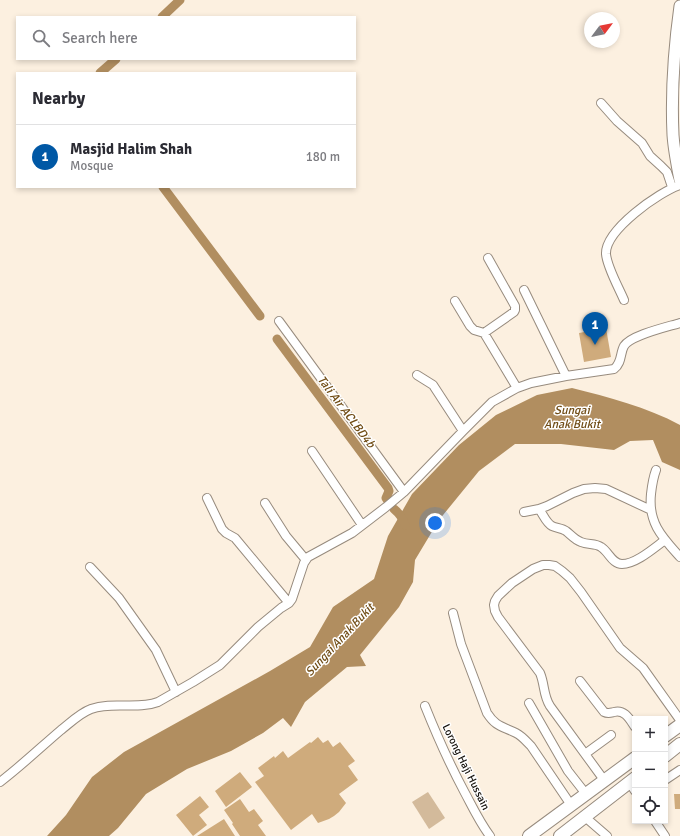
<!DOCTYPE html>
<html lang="en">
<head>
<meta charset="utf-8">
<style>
	body { margin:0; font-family:Signika,sans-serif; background:#f2f2f3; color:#2b2b33 }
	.controls { position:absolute; right:12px; bottom:12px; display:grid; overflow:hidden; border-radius:0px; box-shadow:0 2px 6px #0003 }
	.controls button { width:36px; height:36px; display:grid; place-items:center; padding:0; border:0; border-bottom:1px solid #e1e1e2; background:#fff; color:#2b2b33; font:20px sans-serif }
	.compass { position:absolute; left:584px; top:12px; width:36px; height:36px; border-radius:50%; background:#fff; box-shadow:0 2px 6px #0003; rotate:58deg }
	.you { position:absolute; left:435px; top:523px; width:14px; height:14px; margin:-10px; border:3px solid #fff; border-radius:50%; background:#1a73e8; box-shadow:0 0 0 6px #1a73e833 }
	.badge { display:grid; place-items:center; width:26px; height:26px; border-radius:50%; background:#0058a5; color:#fff; font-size:13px; font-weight:700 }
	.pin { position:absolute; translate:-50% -33px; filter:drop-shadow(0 1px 2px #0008) }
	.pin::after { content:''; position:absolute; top:21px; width:14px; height:12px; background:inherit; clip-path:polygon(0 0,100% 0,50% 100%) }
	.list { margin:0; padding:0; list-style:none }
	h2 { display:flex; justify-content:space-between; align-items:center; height:52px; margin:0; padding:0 16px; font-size:17px }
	h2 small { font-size:13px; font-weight:400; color:#7c7c81 }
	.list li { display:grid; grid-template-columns:26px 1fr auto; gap:12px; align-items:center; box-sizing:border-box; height:64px; padding:0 16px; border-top:1px solid #e1e1e2 }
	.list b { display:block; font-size:15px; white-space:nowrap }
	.list p { margin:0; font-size:13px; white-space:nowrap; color:#7c7c81 }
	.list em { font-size:13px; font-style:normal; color:#7c7c81 }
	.icon { flex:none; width:22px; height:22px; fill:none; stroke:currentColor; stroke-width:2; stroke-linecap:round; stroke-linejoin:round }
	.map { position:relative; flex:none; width:680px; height:836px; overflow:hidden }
	.search { position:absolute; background:#fff; box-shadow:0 2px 6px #0003; left:16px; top:16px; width:340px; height:44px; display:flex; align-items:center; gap:10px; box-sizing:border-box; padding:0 14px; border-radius:0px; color:#7c7c81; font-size:15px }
	.panel { position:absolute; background:#fff; box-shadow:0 2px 6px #0003; left:16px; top:72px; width:340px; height:116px; border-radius:0px }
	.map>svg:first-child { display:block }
	.green { fill:#d3ba9b }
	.water { fill:#b18e60 }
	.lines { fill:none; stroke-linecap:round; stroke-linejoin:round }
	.canal { stroke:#b18e60; stroke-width:9 }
	.building { fill:#cfab7c }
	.minor-casing { stroke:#978b7e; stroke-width:10 }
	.major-casing { stroke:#978b7e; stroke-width:13 }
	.highway-casing { stroke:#978b7e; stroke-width:14 }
	.minor { stroke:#fff; stroke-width:8 }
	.major { stroke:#fff; stroke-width:11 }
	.highway { stroke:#fff; stroke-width:12 }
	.labels { text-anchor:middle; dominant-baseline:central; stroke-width:3; stroke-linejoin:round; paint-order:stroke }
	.street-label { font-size:11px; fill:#15110c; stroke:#fff }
	.water-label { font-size:12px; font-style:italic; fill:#704c15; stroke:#fff }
</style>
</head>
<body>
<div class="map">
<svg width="680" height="836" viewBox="0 0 680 836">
	<rect width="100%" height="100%" fill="#fcf0e0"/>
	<path class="green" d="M428,792l17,26 -16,11 -17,-27z"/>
	<path class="water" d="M572,388c36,9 75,19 108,37v45l-18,-8 -9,-22 -23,1 -16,9 -53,-6h-46l-36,27 -40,49 -24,40 -2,22 -14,25 -39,48 6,11 -19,1 -42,35 -14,25 -8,-9 -20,15 -32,18 -44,18 -41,25 -28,34 -9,8h-62l19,-21 26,-38 32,-25 146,-81 40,-24 23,-40 41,-28 14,-43 24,-42 47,-49 37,-30 41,-20z"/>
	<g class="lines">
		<path class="canal" d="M162,17l18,-17
			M100,73l16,-14
			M163,187l97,129
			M277,339l111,149 1,3 -3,7 2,3
			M394,509c6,5 9,9 11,16"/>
	</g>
	<path class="building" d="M606,328l5,29 -27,5 -5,-29z
		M318,737l5,6 5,-3 5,7 7,-5 15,19 -7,5 10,14 -19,14 7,9 -7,9 -5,4 -5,3 -11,4 -6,-9 -21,16 -36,-48 9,-6 -6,-8 16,-12 1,2 8,-7 5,7 22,-16 1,1z
		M240,772l12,15 -26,20 -11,-16z
		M674,794h6v15h-5z
		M200,796l9,11 -10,8 8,10 -14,11 -17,-21z
		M240,799l9,13 5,-3 9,12 -5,4 8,11h-26l-8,-12 1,-1 -9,-13z
		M224,819l11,17h-38z"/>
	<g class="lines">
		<defs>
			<path id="minor" d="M601,103l16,18 25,22 8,13 11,10 6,6 5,15
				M524,290l42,86
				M624,300c-5,-12 -17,-33 -18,-46 -1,-24 53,-62 74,-69
				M455,301l15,25 4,4 10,3 33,55
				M279,321l125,171
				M484,333l30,-21 1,-2v-4l-27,-48
				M417,375l16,10 30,46
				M312,451l50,74
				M656,470c-3,8 -4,15 -5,24 -3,29 11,43 29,63
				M207,498l15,31 4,4 9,5 54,65
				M265,503l21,33 20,24
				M539,509c4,5 7,14 13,17 4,2 10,2 14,5 5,4 9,9 15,11 7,3 14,1 20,5 8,5 11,17 21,17 14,0 32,-16 43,-24
				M524,512l15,-3 8,-3 26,-13 11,-4 11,-1 11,1 45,21
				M90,567l29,31 37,52 20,42
				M453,613l8,31 26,69c9,14 15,13 29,20 6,3 10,8 15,13l40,59
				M580,681l24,31c4,2 6,1 10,0 11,-3 16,8 21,15
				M529,703l39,68 18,23
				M425,706c12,30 25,59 40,87 8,15 15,30 25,43
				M585,754l26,-19
				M604,780l-54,-74c-7,-11 -5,-21 -10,-33l-42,-56 -3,-6 -1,-6 1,-4 3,-5 14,-13 21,-14 10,-4h6l6,1 7,5 8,7 11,14 39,56 23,20 37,52
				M665,780l15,-10
				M0,782c21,-16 41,-35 61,-52 9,-7 19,-17 30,-21 22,-8 46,1 67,-7l35,-20 27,-17 38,-38 23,-19 8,-5 3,-4 12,-36 4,-6 44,-24 34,-26 18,-15 59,-61 29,-29 25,-14 14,-5 35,-7 48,-7c8,-6 6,-16 10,-23 7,-11 43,-19 56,-23
				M629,782l6,9
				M585,817l22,19
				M655,821l10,15"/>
			<path id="major" d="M680,6c-6,43 -9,86 -7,129 1,15 4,30 7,45"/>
			<path id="highway" d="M665,736l15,-11
				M665,756l15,-12
				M529,836l106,-78
				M560,836l75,-58"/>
		</defs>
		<use href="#minor" class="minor-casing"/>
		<use href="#major" class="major-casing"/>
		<use href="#highway" class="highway-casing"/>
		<use href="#minor" class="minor"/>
		<use href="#major" class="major"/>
		<use href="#highway" class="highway"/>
	</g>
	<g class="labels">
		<g class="street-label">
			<text transform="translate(466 767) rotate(64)">Lorong Haji Hussain</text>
		</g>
		<g class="water-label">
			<text x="572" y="410">Sungai<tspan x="572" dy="14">Anak Bukit</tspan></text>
			<text transform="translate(346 412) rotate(53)">Tali Air ACLBD4b</text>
			<text transform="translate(340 640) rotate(-47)">Sungai Anak Bukit</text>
		</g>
	</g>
</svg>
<div class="controls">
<button>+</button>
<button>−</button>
<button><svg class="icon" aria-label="locate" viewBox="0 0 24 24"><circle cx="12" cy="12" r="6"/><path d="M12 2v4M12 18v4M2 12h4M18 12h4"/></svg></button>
</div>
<svg class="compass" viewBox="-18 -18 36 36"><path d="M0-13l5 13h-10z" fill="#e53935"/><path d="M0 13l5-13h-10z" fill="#7c7c81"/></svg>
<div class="you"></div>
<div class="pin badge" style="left:595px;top:345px">1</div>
<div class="search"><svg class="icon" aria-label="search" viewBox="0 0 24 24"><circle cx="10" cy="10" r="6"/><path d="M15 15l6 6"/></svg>Search here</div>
<section class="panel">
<h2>Nearby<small></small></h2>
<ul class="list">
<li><span class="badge">1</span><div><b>Masjid Halim Shah</b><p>Mosque</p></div><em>180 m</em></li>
</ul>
</section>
</div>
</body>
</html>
